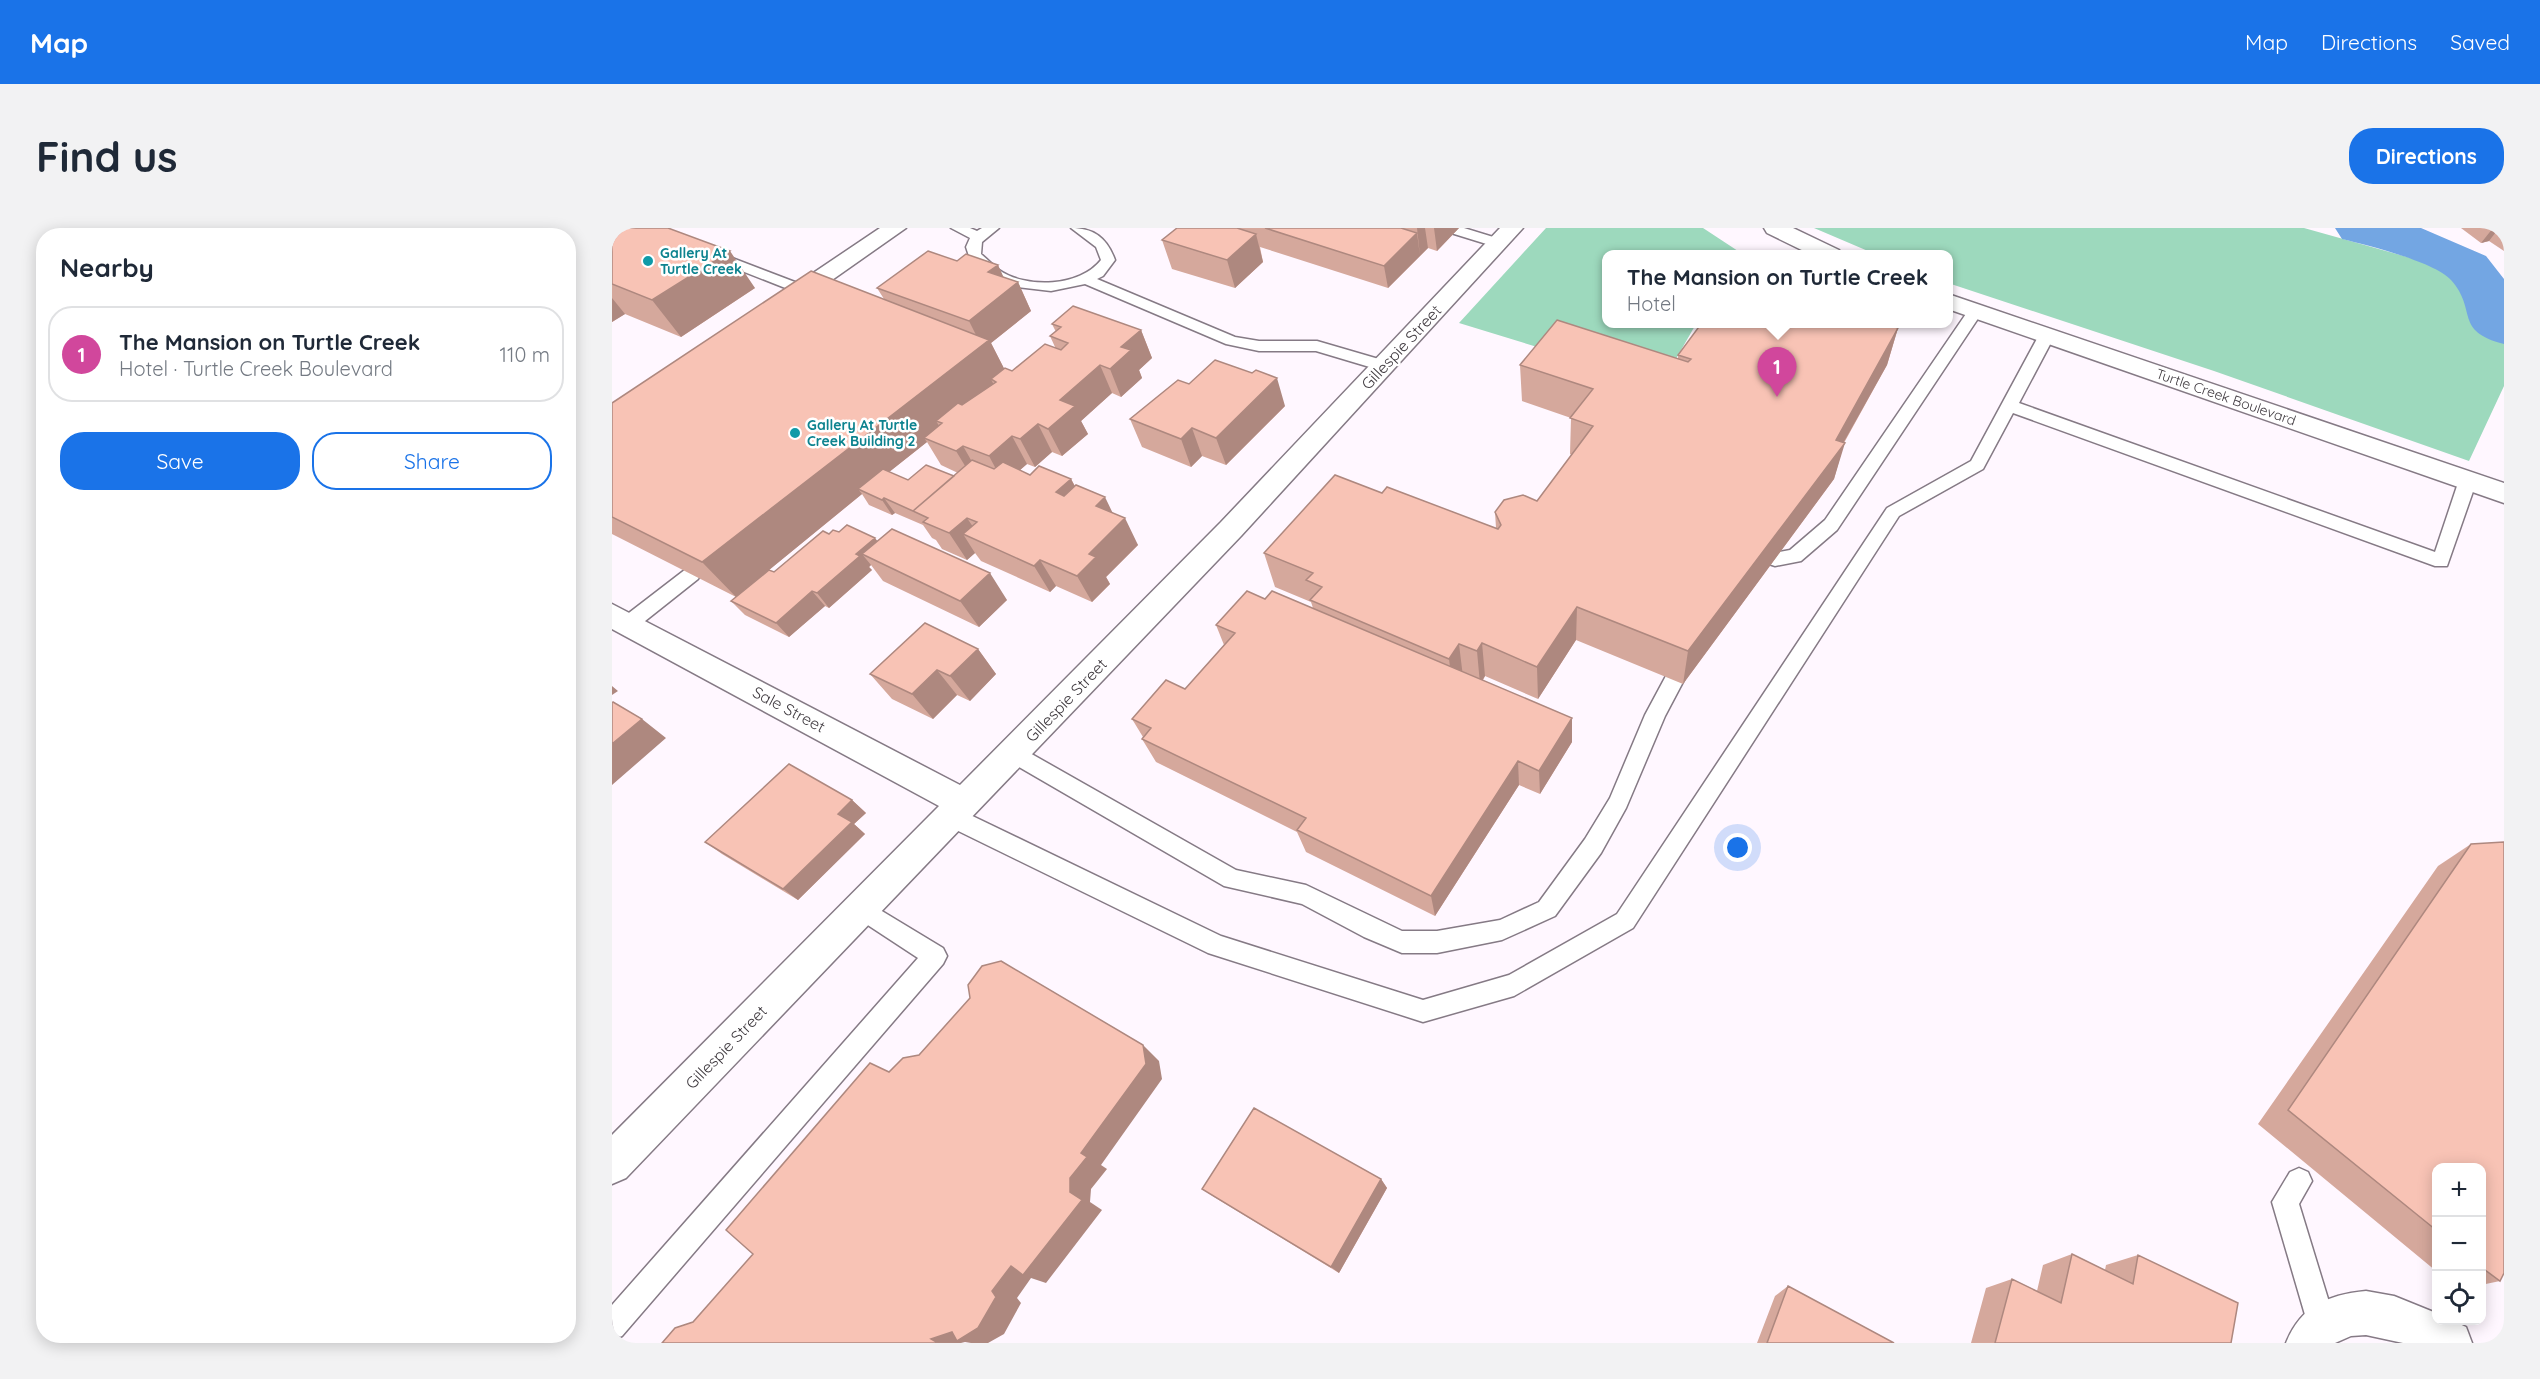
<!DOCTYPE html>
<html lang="en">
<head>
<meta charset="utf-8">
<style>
	body { margin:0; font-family:Quicksand,sans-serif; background:#f2f2f3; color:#1f2937 }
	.controls { position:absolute; right:18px; bottom:18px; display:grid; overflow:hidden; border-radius:12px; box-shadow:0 3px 15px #0003 }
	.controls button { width:54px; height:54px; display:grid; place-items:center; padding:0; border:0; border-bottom:2px solid #e0e1e3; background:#fff; color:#1f2937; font:30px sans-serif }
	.you { position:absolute; left:1126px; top:620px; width:21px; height:21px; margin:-15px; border:4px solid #fff; border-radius:50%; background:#1a73e8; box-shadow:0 0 0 9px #1a73e833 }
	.badge { display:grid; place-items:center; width:39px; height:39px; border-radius:50%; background:#1a73e8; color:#fff; font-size:20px; font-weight:700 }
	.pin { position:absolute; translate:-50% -50px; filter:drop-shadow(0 2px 3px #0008) }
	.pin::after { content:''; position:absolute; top:32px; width:21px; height:18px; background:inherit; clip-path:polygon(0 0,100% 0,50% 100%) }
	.popup { position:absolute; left:990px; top:22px; width:351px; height:78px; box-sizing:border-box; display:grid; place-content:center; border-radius:12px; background:#fff; filter:drop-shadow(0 2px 4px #0005); font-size:20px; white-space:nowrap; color:#747a83 }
	.popup b { font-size:22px; color:#1f2937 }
	.popup::after { content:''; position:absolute; left:50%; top:100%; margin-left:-12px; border:12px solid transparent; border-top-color:#fff }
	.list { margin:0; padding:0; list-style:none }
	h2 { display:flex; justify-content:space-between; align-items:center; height:78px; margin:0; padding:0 24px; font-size:26px }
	h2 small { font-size:20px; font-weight:400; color:#747a83 }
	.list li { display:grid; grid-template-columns:39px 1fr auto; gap:18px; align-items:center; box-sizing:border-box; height:96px; margin:0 12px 12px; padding:0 12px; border:2px solid #e0e1e3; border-radius:24px }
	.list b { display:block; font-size:22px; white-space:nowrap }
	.list p { margin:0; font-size:20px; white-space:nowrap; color:#747a83 }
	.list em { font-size:20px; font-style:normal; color:#747a83 }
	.actions { display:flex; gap:12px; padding:18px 24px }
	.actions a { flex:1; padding:14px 0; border:2px solid #1a73e8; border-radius:24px; text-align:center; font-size:21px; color:#1a73e8 }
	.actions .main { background:#1a73e8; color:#fff }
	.icon { flex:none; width:33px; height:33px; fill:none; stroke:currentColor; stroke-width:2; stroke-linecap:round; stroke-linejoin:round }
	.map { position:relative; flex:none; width:1892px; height:1115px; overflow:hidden; border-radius:24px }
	header { display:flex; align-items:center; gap:36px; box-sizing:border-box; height:84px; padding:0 30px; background:#1a73e8; color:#fff }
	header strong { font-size:28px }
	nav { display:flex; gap:33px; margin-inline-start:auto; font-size:21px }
	.intro { display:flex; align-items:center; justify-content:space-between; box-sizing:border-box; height:144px; padding:0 36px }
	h1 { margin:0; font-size:42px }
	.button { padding:15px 27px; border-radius:24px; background:#1a73e8; color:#fff; font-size:21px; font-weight:700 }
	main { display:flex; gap:36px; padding:0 36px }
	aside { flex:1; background:#fff; border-radius:24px; box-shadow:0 3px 15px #0003 }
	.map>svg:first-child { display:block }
	.green { fill:#9dd9bd }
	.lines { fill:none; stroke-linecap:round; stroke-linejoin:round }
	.river { fill:#73a6e3; fill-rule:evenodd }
	.service-casing { stroke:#857a85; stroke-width:3 }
	.minor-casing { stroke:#857a85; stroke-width:3 }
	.service { fill:#fff; fill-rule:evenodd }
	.minor { fill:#fff; fill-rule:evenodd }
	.wall { fill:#d5a89c; fill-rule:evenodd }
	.shaded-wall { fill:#ae887f }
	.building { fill:#f8c3b5; stroke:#ae887f; stroke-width:1.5 }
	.culture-dot { fill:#0f9aa8; stroke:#fff; stroke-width:2 }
	.labels { text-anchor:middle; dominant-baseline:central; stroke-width:5; stroke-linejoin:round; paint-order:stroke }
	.far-culture-label { font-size:14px; font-weight:bold; fill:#0d838f; stroke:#fff; text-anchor:start }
	.far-street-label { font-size:14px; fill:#403b40; stroke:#fff }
	.street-label { font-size:16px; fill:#403b40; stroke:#fff }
</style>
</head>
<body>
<header>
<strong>Map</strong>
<nav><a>Map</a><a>Directions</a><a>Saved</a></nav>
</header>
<div class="intro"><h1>Find us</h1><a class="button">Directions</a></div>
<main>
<aside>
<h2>Nearby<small></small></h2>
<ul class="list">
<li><span class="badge" style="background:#d1479c">1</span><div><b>The Mansion on Turtle Creek</b><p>Hotel · Turtle Creek Boulevard</p></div><em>110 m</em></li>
</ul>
<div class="actions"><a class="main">Save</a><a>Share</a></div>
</aside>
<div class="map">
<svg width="1892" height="1115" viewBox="0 0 1892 1115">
	<rect width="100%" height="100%" fill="#fff7ff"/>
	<path class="green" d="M934,0h157l35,23 -2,4h-130v69h90l-35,61 -202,-62z
		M1202,0h490l139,39 61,27v92l-35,75 -255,-90 -266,-88v-28l-73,-1z"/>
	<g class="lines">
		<path class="river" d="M1723,0h86l65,28 18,23v65c-51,-13 -26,-34 -53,-64 -16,-18 -84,-35 -109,-41z"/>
		<defs>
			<path id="service" d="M339,0h19l7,3 5,-3h17l-17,14 -1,12c6,5 12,11 18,16 27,19 81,17 102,-10l-5,-13 -25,-19c23,0 36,10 44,32l-12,16 -6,3 138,58 24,4h58l72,21 2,4 -8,5 -67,-20h-57l-33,-7 -141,-60 -34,7 -34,-4 -27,-10 -20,-18 -4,-12 4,-9z
				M838,0h14l39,12 2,3 -2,3h-10l-42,-13z
				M102,23l94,36 2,3 -2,3h-10l-89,-35 -2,-3z
				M1363,78l8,5 -146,219 -36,31 -26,5 -6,-2 -3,-5 3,-5 21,-4 35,-30 145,-212z
				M1435,102l8,5 -36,68 416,149 24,-72 3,-4h12l3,4 -30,86h-12l-422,-153 -30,56 -84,47 -266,412 -119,68 -91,26 -215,-69 -264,-129 -3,-7 3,-7 8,-2 8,2 261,126 202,64 86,-25 108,-61 270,-406 84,-47 68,-126z
				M80,339l6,2 3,5 -3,5 -63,50 -7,2 -7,-2 -2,-5 2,-5 65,-50z
				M1062,444l7,2 3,6 -19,36 -39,92 -25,45 -46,63 -53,24 -65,13h-35l-38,-16 -62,-33 -78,-18 -217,-126 -3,-6 3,-6 7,-3 7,3 215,122 70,15 96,46h35l63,-11 39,-18 46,-63 25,-41 35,-83 22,-41z
				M250,671l81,49 4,8 -4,8 -321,372 -10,4v-35l306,-347 -64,-42 -3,-7 3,-7z
				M1687,940l9,4 4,9 -13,23 37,121 -4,10 -10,4 -10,-4 -4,-10 -36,-123 18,-30z"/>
			<path id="minor" d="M268,0h26l-111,78h-16l-4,-5 4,-5z
				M888,0h23l-282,308 -615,642 -14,6v-49l327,-329 -327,-177v-25l348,181 261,-263z
				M1152,0h29l46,22 3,5h-30l-45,-22z
				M1336,66l556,189v20l-556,-194z
				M1754,1063l28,5 42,17v7h15l15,7 6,16h-69l-37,-8 -15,1 -16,7h-49c15,-37 41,-48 80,-52z"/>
		</defs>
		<use href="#service" class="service-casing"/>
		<use href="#minor" class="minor-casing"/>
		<use href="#service" class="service"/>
		<use href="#minor" class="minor"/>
	</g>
	<path class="wall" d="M0,0l143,60 -74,49 -56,-23 -13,8z
		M565,0h282l-22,23 -9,-3 -40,40 -128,-41 3,15 -28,26 -63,-19 -10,-29z
		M1849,0h43v23l-15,-10 -8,2z
		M345,33l41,4 5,12 15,5 13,29 -40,32 13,26 8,2 43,-24 -5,-11 6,-4 -4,-8 89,6 11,28 -13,12 3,8 -21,19 -9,-4 -31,28 7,13 -26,22 -10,-4 -17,15 -8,-3 -7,6 10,5 41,4 4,7 37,27 26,32 -32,32 4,7 -18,18 -36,-16 -6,6 -69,-31 -6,-8 -8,7 -25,-11 -6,-9 -4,-2 -9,-13 -28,-12 -3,2 -23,-10 -7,-11 -93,76 5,2 55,-38 10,-2 39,9 129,59 -28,27 -96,-46 -12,-16 -2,2 3,3 -43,38 -4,-2 -36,31 -44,-22 -14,-14 36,-30 -31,26 -124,-63v-131l272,-104 -7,-11zM315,214l14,23 17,8 -4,3 -46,4 -19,-8z
		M1286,100l-11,37 -43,78 -10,36 -151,205 -107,-44 -38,59 -53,-23 -2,4 89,62 -32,52 -21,-9 -84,131 -129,-64 -9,-20 -141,-70 -14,-23 1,-2 -11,-18 53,-30 39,-44 -8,-20 49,-26 48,9 -2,-6 -36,-15 -11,-34 118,-60 114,35 -1,-16 42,-11 35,-46 -2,-1 1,-36 -49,-17 -2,-36 158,-6v-4z
		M577,156l96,22 -59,59 -24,-9 -11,11 -49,-20 -12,-28z
		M366,421l18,25 -26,27 -13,-6 -24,24 -41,-20 -22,-25z
		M240,572l14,13 -12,11 11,10 -67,66 -76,-46 -17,-12z
		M1859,616l29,437 -19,4v-118h-45v104l-178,-147 180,-258z
		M769,951l6,9 -48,85 -125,-76 -12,-8z
		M1460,1026l33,16 1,-5 32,-10 93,88h-260l15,-55 26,-9 25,12 6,-26z
		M1176,1058l106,57h-137l18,-47z"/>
	<path class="shaded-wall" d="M805,0h8l3,20 -8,8z
		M822,0h25l-22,23z
		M1881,0h6l-10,13 -8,2z
		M805,5l3,23 -32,32 -4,-22z
		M644,6l7,28 -28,26 -8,-28z
		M118,23l25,37 -74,49 -29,-37z
		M386,37l11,24 9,-7 13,29 -40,32 17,33 -12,6 -5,-3 4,8 -53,36 -6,-2 6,9 -18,8 3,4 -63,50 -6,-3 4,5 -126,103 -34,-35 279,-217 -12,-24 19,-49z
		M0,70l13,16 -13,8z
		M1286,100l-11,37 -46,82 4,-4 -11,36 -151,205 5,-33 148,-211z
		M529,102l11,28 -13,12 3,8 -21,19 -11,-28 11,-22z
		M488,137l12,28 -31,28 7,13 -26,22 -14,-27 12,-29z
		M665,150l8,28 -59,59 -10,-27z
		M426,196l14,28 -17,15 -15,-28z
		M580,200l10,28 -11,11 -10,-28z
		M400,208l15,28 -23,20 -15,-28z
		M351,218l16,28 -6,5 -17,-28z
		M459,251l14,27 -29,-14z
		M493,269l13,27 -22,-18z
		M272,270l11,15 -3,2 -10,-15z
		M355,290l17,25 -21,-9 12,19 -8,7 -18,-27z
		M513,290l13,27 -32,32 4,7 -18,18 -15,-26 12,-22z
		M263,310l11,14 -24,2 9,11 -2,2 3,3 -43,38 -12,-15 39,-39z
		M428,332l16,26 -6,6 -16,-26z
		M378,345l17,27 -28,27 -19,-26z
		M200,363l13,15 -36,31 -13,-14z
		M965,379l-1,33 -38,59 -1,-32z
		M870,415l3,33 -5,8 -3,-33z
		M847,416l4,33 -10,14 -4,-32z
		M366,421l18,25 -26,27 -20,-25z
		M325,442l20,25 -24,24 -21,-25z
		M0,458l6,5 -6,4z
		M960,490v24l-32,52 -1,-23z
		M30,491l24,19 -54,47v-41z
		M906,533l1,24 -84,131 -4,-20z
		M240,572l14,13 -12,11 11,10 -67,66 -15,-11 55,-75z
		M531,817l16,16 3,18 -61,86 6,4 -16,20 -1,13 12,8 -56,73 -15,-5 -14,20 4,5 -17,31 -16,9h-17l-6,-1 -4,1h-23l-7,-4 61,-48 19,-25 59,-74v-14l11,-25z
		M769,951l6,9 -48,85 -8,-6z"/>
	<path class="building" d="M0,0h56l62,23 -78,49 -40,-16z
		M565,0h60l19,6 -29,26 -65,-20z
		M653,0h136l16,5 -33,33z
		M316,23l29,10 9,-7 32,11 -10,7 30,10 -49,39 -92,-33z
		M199,43l178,69 -287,222 -90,-45v-114z
		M461,78l68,24 -20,17 10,3 -21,19 -10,-4 -40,35 15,6 -27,23 -10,-5 -18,15 -8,-3 -23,20 -26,-10 -7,5 -32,-13 18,-15 -6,-2 22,-18 4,2 34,-23 -5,-3 14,-11 7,3 33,-27 16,6 7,-7 -18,-7 11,-9 -9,-3z
		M945,92l131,42 3,-3 -13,-4 23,-31h184l13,4 -62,112 9,3 -157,208 -111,-44 -40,60 -55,-24 -5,8 -18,-7 -10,15 -139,-59 12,-13 -16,-7 7,-7 -49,-20 71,-78 47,18 5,-6 111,42 3,-4 -6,-13 9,-12 19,-5 14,6 56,-75 -23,-8 23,-29 -73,-24z
		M603,132l37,13 4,-3 21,8 -61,60 -24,-10 -11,11 -51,-20 48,-39 11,4z
		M360,232l22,9 9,-7 27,13 9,-9 32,13 -15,13 8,4 12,-11 29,12 -9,9 29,12 -36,36 7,3 -19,19 -37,-16 -6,6 -71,-32 14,-12 -10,-4 -18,15 -26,-11 5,-4 -15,-7z
		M314,237l28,11 -41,35 -29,-13 -2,2 -24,-11 25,-20 25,11z
		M235,297l28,13 -19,16 4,2 -43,37 -5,-2 -36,32 -45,-22 38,-31 5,2 49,-41 6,3 4,-4 6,2z
		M280,301l98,44 -30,28 -98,-47z
		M635,363l18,8 7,-8 300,127 -33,53 -21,-10 -87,135 -134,-66 9,-12 -164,-79 9,-11 -19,-9 34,-39 19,9 50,-56 -19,-8z
		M313,395l53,26 -28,27 -13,-6 -25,24 -42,-20z
		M1,474l29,17 -30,25v-41z
		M177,536l63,36 -14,14 14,8 -69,67 -78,-47z
		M1892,614v431l-4,8 -19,-14v-100h-45v63l-148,-120 183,-266z
		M389,733l142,84 3,19 -65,89 6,4 -17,21v14l12,8 -59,75 -12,-9 -19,25 4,6 -18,31 -21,13 -5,-9 -21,7 7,4h-276l13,-15 18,-6 60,-68 -27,-24 144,-167 19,9 14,-14 16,-3 51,-57 -2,-13 14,-19z
		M642,880l127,71 -50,88 -129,-78z
		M1460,1026l61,30 5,-29 100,48 -7,40h-236l17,-64 49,24z
		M1176,1058l106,57h-127z"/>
	<g class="culture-dot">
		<circle cx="36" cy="33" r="6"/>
		<circle cx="183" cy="205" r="6"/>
	</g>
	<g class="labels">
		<g class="far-culture-label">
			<text x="48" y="25">Gallery At<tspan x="48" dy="16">Turtle Creek</tspan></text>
			<text x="195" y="197">Gallery At Turtle<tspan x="195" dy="16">Creek Building 2</tspan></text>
		</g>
		<g class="far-street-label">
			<text transform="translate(1614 169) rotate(19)">Turtle Creek Boulevard</text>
		</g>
		<g class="street-label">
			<text transform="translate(789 119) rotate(-47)">Gillespie Street</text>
			<text transform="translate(454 472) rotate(-46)">Gillespie Street</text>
			<text transform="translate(177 481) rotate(28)">Sale Street</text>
			<text transform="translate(114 819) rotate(-46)">Gillespie Street</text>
		</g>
	</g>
</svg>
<div class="controls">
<button>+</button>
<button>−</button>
<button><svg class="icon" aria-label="locate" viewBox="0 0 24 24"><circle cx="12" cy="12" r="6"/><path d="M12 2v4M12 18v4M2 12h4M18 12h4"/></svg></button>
</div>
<div class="you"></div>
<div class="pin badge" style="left:1165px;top:169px;background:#d1479c">1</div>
<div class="popup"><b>The Mansion on Turtle Creek</b>Hotel</div>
</div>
</main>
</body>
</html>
